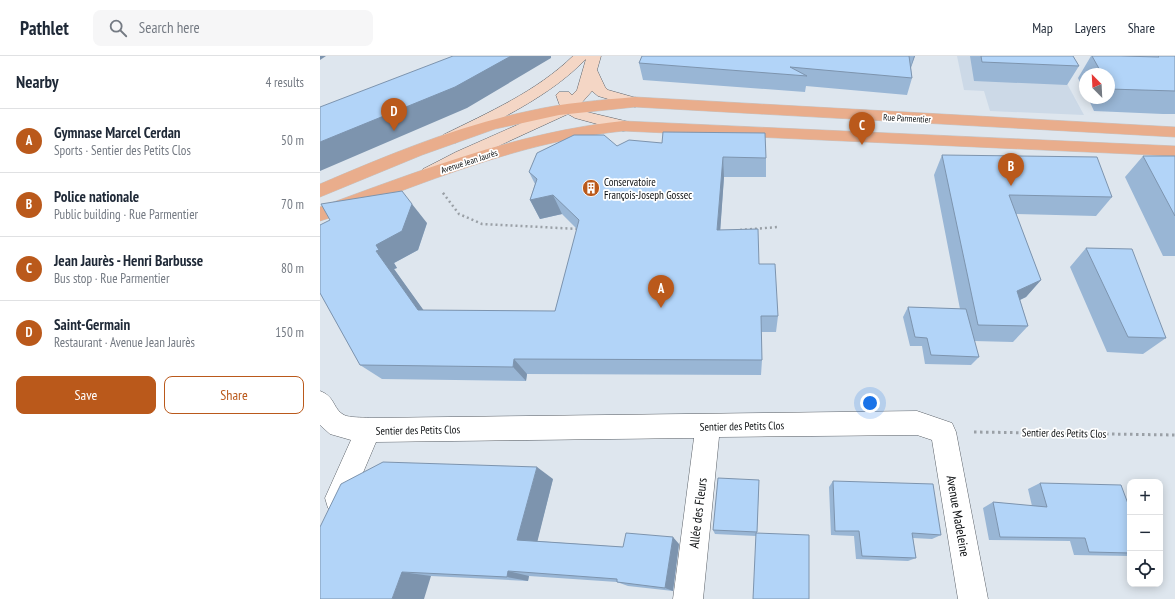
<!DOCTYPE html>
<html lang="en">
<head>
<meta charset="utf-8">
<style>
	body { margin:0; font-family:"PT Sans Narrow",sans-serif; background:#f6f6f7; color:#1f2937 }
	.controls { position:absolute; right:12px; bottom:12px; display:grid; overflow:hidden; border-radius:8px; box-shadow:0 2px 10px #0003 }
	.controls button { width:36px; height:36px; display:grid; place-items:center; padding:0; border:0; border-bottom:1px solid #e0e1e3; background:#fff; color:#1f2937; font:20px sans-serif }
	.compass { position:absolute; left:759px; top:12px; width:36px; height:36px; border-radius:50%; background:#fff; box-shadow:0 2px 10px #0003; rotate:336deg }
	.you { position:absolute; left:550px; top:347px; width:14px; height:14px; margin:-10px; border:3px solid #fff; border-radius:50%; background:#1a73e8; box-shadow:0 0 0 6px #1a73e833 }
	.badge { display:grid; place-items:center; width:26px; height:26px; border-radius:50%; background:#ba591b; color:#fff; font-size:13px; font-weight:700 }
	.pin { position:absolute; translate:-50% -33px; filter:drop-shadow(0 1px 2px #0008) }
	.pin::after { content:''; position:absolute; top:21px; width:14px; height:12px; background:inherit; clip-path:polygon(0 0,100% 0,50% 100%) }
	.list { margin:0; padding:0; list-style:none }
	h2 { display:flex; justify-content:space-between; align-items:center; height:52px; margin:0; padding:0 16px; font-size:17px }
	h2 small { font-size:13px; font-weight:400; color:#747a83 }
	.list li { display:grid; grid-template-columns:26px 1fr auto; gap:12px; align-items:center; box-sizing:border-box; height:64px; padding:0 16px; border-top:1px solid #e0e1e3 }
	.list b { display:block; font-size:15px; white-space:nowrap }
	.list p { margin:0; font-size:13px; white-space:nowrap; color:#747a83 }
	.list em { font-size:13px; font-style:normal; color:#747a83 }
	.actions { display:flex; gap:8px; padding:12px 16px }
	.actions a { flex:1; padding:9px 0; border:1px solid #ba591b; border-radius:8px; text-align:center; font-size:14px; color:#ba591b }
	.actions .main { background:#ba591b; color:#fff }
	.icon { flex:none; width:22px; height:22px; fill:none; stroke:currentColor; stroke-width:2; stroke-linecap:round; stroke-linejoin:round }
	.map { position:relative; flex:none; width:855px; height:543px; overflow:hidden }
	header { display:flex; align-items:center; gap:24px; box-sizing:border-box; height:56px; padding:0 20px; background:#fff; border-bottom:1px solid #e0e1e3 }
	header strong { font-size:19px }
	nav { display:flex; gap:22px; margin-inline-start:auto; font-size:14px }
	.search { width:280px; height:36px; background:#f6f6f7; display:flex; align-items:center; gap:10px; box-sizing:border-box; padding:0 14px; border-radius:8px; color:#747a83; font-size:15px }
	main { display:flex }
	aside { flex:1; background:#fff }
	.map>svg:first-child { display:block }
	.built { fill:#ccd9e7 }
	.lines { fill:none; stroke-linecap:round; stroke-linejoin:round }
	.street-casing { stroke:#5c6269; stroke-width:1 }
	.secondary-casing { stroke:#5c6269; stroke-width:1 }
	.primary-casing { stroke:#c5c5c6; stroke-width:1 }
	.path-far2 { stroke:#9aa0a6; stroke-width:2; stroke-dasharray:1.5 2; stroke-linecap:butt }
	.path-far1 { stroke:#9aa0a6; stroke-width:2.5; stroke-dasharray:2 3; stroke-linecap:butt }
	.path { stroke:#9aa0a6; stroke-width:3; stroke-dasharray:2.5 3.5; stroke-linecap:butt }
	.street { fill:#fff; fill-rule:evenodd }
	.secondary { fill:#f4d6c5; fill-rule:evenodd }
	.primary { fill:#e9ad8c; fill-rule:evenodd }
	.wall { fill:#99b6d5 }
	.shaded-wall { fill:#7d94ae }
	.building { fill:#b2d4f8; stroke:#7d94ae }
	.labels { text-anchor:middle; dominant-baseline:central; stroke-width:3.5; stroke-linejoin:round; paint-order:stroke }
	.far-street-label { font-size:9px; fill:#0c0f11; stroke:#fff }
	.poi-label { font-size:11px; fill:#0c0f11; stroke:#fff; text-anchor:start }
	.street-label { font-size:11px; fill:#0c0f11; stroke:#fff }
	.near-street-label { font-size:13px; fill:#0c0f11; stroke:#fff }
</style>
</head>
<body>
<header>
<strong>Pathlet</strong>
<div class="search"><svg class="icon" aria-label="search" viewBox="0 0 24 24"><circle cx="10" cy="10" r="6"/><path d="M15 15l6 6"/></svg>Search here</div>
<nav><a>Map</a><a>Layers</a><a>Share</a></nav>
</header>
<main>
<aside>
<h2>Nearby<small>4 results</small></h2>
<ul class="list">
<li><span class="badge">A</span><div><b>Gymnase Marcel Cerdan</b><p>Sports · Sentier des Petits Clos</p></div><em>50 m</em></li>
<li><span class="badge">B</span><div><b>Police nationale</b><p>Public building · Rue Parmentier</p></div><em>70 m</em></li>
<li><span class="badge">C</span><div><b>Jean Jaurès - Henri Barbusse</b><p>Bus stop · Rue Parmentier</p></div><em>80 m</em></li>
<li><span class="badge">D</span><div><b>Saint-Germain</b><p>Restaurant · Avenue Jean Jaurès</p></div><em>150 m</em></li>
</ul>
<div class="actions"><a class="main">Save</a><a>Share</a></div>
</aside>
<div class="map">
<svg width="855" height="543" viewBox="0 0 855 543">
	<rect width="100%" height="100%" fill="#dee6ee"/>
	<path class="built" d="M637,0h95l32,59 -94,-4 -6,-20 -20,-1z"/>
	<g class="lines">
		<defs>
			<path id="street" d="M0,335c16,6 12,17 24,24 6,3 18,2 25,3l548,-7 35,12 4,9 32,167h-30l-26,-159 -15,-5 -198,2 -16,162h-30l21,-161 -318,4 -28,66 -10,3 -10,-3 -3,-10 26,-58 -21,-6 -10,-9z"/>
			<path id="secondary" d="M253,0h28l-4,14 8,17 3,3 32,9 3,3 -3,3 -5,2 -37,-11 -6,-5 -14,16 9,5 42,10 2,4 -2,4 -6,1 -48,-13 -7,-4 -100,46 -33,17 -6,2 -6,-2 -3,-4 3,-4 33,-17 104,-46 -4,-11 3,-3h10l3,3 5,-5 9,-31c-37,38 -85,59 -131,84l-6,1 -6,-1 -2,-4 2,-4c46,-23 93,-43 130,-79z"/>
			<path id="primary" d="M315,41l540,30v10l-540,-30 -76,8 -64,14 -73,26 -102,42v-13c68,-29 137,-58 209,-73 35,-8 71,-11 106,-14z
				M303,65l552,25v10l-552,-25c-75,8 -144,31 -214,57 -30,11 -59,24 -89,33v-14c99,-36 198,-75 303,-86z"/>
		</defs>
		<use href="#street" class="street-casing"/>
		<use href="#secondary" class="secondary-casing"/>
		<use href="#primary" class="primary-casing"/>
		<path class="path-far2" d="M123,137l1,1"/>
		<path class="path-far1" d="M123,137l16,21 23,10 97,5
			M420,174l38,-3"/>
		<path class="path" d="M654,376l201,3"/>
		<use href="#street" class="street"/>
		<use href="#secondary" class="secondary"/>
		<use href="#primary" class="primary"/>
	</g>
	<path class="wall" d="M322,0h273l-4,12 1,10 -5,17 -101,-9 -1,6 -162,-12 -4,-17z
		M650,0h103l6,10 -12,19 -93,-4z
		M771,0h84v58h-12l-69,-3 -6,-13h21v-24h-24v19l-7,-15z
		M297,90l149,12v19h-42l-4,53 39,34 19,52 -2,16h-15l1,28 -1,15 -234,-1 -1,7 -144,-2 -22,-14 -40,-72 107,-70 -9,27 -24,13 3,5 -3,1 29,41 132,1 22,-82 -15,-15 -22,5 -10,-19 5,-16 -6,-12z
		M622,99l170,42 -16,19 -80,-2 25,66 -15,17 -6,3 8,26 -15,16 -39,-1 5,16 -8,8 -46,-1 -3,-18h-12l-7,-29 5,-10 52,2 -26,-134z
		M823,100h32v100h-12l-38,-79z
		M766,192l80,90 -23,16 -36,-2 -37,-85z
		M233,423l-16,62 86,6 56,-3 -6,47 -45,-5 -11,-4 -88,-6 -1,5 -97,-5 -111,23z
		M439,424l-2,53 -1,3 -41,-2 -2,-4z
		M513,425l108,54 -9,4 -19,-1 3,20 -8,3 -52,-2 -2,-23 -23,-1 -2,-48z
		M720,427l90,26v47l-56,-1 -4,-14 -81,-1 -6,-32 10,-6 39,4 -4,-17z"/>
	<path class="shaded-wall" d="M0,0h6l-6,4z
		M191,0h40v2l-84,50 -147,63v-29z
		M594,0h1l-6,16z
		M403,101l1,20 -5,71 -2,-18z
		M233,139l9,19 -22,5 -10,-19z
		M92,148l15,19 -9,27 -24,13 3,5 -3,1 41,57 -17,-16 -42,-59v-6z
		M721,224l-15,17 -23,11 14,-17z
		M194,303l13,15 -1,7 -13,-14z
		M217,411l16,12 -17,68 -19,-7z
		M353,481l6,7 -6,47 -8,-3z
		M188,515l21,5 -1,5 -21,-4z
		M82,516l29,4 -7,23h-32z"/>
	<path class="building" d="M133,0h58l-56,31 -135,55v-35z
		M322,0h267l3,22 -122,-11 17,9 -168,-13z
		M661,0h92l6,10 -97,-4z
		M772,0h29l38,1 -1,-1h17v35l-66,-2v-15h-7z
		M343,76l102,1 1,25 -43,-1 -6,73 41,-1 1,35h16l3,52h-17l1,44 -248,-1 -1,8 -153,-2 -40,-72v-68l10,-5 -9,-16 81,-13 10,13 -10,27 -26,14 3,5 -3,1 42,59 137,1 24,-91 -26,-25 -23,5 7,-21 -8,-7 8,-19 37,-18h30l13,11 12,-6 33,3z
		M622,99l155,2 15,40 -103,-2 32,85 -24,11 11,35 -50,-1z
		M823,100h32v60z
		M766,192l46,1 34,89 -38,-1z
		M588,251l58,2 13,48 -48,-2 -4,-17 -12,-1z
		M63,406l154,5 -20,73 106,7 3,-14 47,4 -8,51 -48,-6v-3l-109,-8 -1,6 -105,-5 -10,27h-72v-72l21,-43z
		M398,422l41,2 -2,52 -44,-2z
		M513,425l100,3 8,51 -29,-2 4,25 -54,-2 -3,-25h-24z
		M720,427l81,2 9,24v44l-41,-1 -4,-14 -85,-1 -7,-35 54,5z
		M436,477l53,2v64h-56z"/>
	<defs>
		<symbol id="building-disc" viewBox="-11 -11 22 22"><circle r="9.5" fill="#ba591b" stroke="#fff"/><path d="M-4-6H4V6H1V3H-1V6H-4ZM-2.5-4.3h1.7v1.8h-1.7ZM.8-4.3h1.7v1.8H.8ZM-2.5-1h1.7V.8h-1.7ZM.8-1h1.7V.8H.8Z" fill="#fff"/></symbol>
	</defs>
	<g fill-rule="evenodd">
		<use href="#building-disc" x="261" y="122" width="20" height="20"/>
	</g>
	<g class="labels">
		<g class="far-street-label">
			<text transform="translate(587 62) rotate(3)">Rue Parmentier</text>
			<text transform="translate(149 105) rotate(-18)">Avenue Jean Jaurès</text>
		</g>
		<g class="poi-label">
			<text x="284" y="126">Conservatoire<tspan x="284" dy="13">François-Joseph Gossec</tspan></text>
		</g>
		<g class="street-label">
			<text transform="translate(422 370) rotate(-1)">Sentier des Petits Clos</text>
			<text transform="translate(98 374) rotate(-1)">Sentier des Petits Clos</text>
			<text transform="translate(744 377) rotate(1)">Sentier des Petits Clos</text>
		</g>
		<g class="near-street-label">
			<text transform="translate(378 457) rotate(-83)">Allée des Fleurs</text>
			<text transform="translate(638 460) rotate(80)">Avenue Madeleine</text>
		</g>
	</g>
</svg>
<div class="controls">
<button>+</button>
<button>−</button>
<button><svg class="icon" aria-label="locate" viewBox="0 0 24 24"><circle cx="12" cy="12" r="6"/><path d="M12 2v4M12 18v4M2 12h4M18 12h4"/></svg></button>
</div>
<svg class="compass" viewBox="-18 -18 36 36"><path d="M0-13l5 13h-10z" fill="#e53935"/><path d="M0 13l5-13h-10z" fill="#747a83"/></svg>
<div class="you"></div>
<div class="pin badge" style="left:341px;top:252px">A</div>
<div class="pin badge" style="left:691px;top:130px">B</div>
<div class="pin badge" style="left:542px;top:89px">C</div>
<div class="pin badge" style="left:74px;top:75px">D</div>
</div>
</main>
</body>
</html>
